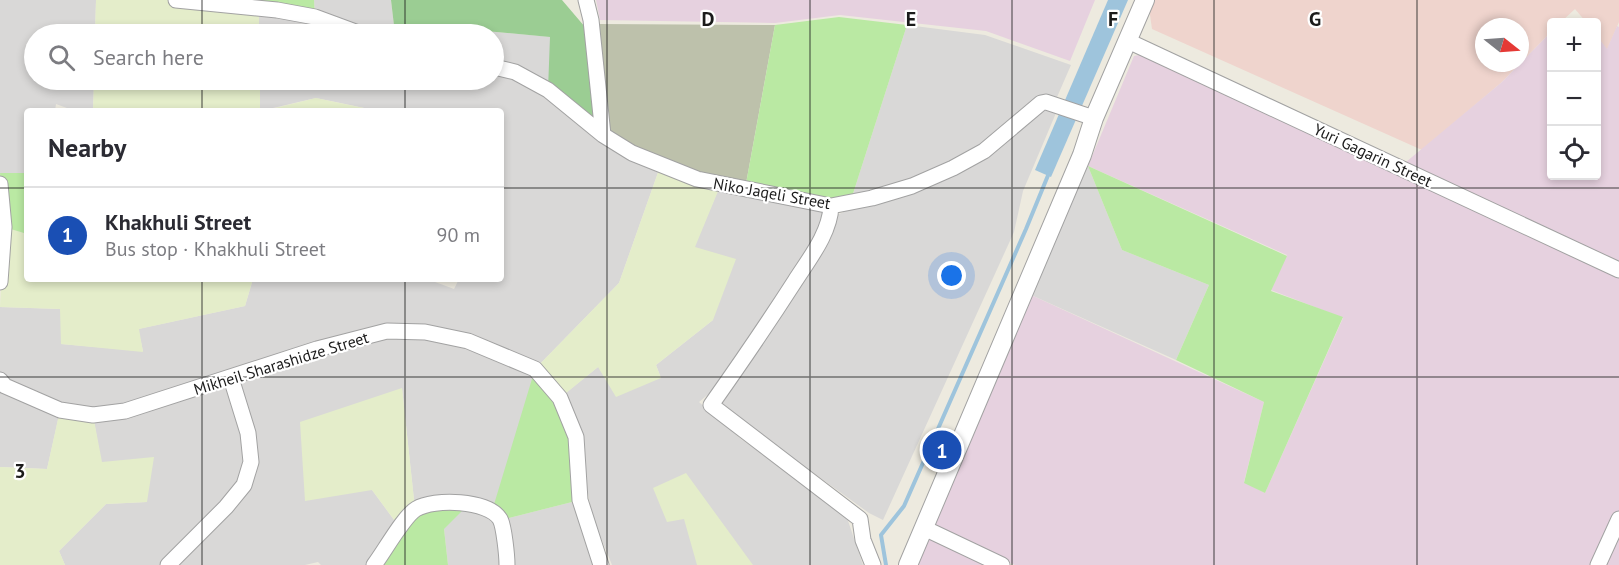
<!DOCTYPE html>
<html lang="en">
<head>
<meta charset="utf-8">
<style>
	body { margin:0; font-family:"PT Sans",sans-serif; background:#f7f7f7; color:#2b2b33 }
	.controls { position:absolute; right:18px; top:18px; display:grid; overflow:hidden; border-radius:6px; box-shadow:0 3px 9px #0003 }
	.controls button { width:54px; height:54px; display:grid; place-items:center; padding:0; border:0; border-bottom:2px solid #e1e1e2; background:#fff; color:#2b2b33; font:30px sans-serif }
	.compass { position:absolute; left:1475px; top:18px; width:54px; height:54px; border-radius:50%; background:#fff; box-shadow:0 3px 9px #0003; rotate:107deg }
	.you { position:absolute; left:952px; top:276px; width:21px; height:21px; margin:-15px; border:4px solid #fff; border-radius:50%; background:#1a73e8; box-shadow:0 0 0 9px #1a73e833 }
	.badge { display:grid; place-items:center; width:39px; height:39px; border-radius:50%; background:#1a73e8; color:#fff; font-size:20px; font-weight:700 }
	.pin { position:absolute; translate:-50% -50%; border:3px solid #fff; box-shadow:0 2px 6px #0006 }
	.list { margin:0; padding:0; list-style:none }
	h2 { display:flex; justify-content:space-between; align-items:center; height:78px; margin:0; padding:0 24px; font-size:26px }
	h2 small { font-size:20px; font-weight:400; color:#7c7c81 }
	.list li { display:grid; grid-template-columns:39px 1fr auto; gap:18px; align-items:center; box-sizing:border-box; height:96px; padding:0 24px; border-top:2px solid #e1e1e2 }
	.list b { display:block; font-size:22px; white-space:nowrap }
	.list p { margin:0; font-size:20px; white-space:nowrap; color:#7c7c81 }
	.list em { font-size:20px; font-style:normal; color:#7c7c81 }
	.icon { flex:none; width:33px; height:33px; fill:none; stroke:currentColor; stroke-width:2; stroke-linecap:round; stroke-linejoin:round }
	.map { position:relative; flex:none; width:1619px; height:565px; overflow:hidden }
	.search { position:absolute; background:#fff; box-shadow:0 3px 9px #0003; left:24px; top:24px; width:480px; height:66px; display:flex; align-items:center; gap:15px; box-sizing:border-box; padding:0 21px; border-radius:33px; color:#7c7c81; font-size:22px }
	.panel { position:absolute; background:#fff; box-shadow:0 3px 9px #0003; left:24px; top:108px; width:480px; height:174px; border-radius:6px }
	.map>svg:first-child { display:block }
	.residential { fill:#d9d8d7 }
	.commercial { fill:#efd4cd; fill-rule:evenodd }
	.industrial { fill:#e6d1df }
	.construction { fill:#bdc1ab }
	.farmland { fill:#e4edca }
	.grass { fill:#bae9a3 }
	.forest { fill:#9bcd93 }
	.water { fill:#9ec4dc }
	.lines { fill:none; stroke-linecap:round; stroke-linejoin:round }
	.stream { stroke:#9ec4dc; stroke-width:4 }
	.minor-casing { stroke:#a2a2a2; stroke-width:17 }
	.tertiary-casing { stroke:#a2a2a2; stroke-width:20 }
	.minor { stroke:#fff; stroke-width:15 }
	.tertiary { stroke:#fff; stroke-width:18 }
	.grid { fill:none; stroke:#1b1b1b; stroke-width:1.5; stroke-opacity:0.55 }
	.labels { text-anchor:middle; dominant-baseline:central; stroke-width:4.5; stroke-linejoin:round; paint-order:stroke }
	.street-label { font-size:16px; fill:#1b1b1b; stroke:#fff }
	.grid-label { font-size:20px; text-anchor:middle; font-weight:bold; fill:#1b1b1b; stroke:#fff; stroke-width:4.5; stroke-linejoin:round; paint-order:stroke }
</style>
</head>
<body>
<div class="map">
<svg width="1619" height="565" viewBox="0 0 1619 565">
	<rect width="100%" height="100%" fill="#edeadf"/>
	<path class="residential" d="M0,0h96l-1,34h-61v46h60l-1,31h-18l-19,-7 -1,7h-28v62h-27z
		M314,0h77l4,34h-136v-26l56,8z
		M907,25l78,10 86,30 -17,39 -8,-2 -62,49 -134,52z
		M442,27l109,10 110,127 -42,119 -84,86 -34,151 79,-20 21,65h-153l-4,-36 -29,-20 -13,-121 -30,102 28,38 -26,37h-53l-3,-3 -13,3h-240l-6,-14 47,-47 41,-2 -46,-40 -8,-47 -33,-4 -13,58 -47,-2v-160l61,2v35l82,7 -5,-22 107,-23 8,-27h174l27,10 5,-10h42v-168h-122l-63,-13 -56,13v-31h234v-46h-54z
		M1043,109l13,4 -33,78 -9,41 -131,288 -14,-7 -147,-106 3,-14 112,-178 18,-8 88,-26 59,-38z
		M1088,166l34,84 87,35 -33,75 -145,-65z
		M719,188l105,24 -6,27 -94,142 -25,21 42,37 104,73 18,53h-251l-20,-49 -15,-87 -15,-33 36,-29 63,11 -5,-13 57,-45 -19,-73z"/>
	<path class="commercial" d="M1152,0h467v22l-12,28 -10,-14 -1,-14h-10l-11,-13 -14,13h-9l-1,10 -49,50 -80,68 -270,-121 -3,-21zM1484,27h36v36h-36z"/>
	<path class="industrial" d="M596,0h499l-25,61 -84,-30 -146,-16 -65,8 -175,-3z
		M1617,26l2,1v538h-604l-82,-38 98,-232 233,107 -20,80 21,11 78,-175 -72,-28 16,-35 -199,-89 46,-110 19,-4 247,115 102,-85 49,-50 1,144h44l1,-140 10,13z
		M928,536l62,29h-74z"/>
	<path class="construction" d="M600,24l175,1 -30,164 -48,-10 -94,-44z"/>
	<path class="farmland" d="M96,0h80l83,8v26h-164z
		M94,80h166v31h-167z
		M316,98l62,13h-115z
		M661,164l60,20 -26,63 41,12 -23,61 -57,45 5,13 -45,19 -18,-30 -38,31 -25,-29 84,-86z
		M4,227l23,7v45h226l-8,27 -106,23 4,23 -82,-8 -1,-35 -60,-2z
		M402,388l13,121 -15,19 -28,-38 -67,11 -5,-79z
		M60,410l33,5 9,47 52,-5 -7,45 -41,2 -47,47 6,14h-65v-98l47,2z
		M686,473l67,92h-56l-13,-46 -17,3 -14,-34z"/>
	<path class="grass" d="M176,0h138l1,17z
		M839,17l68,8 -57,178 -105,-14 30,-164z
		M1088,166l199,90 -16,35 72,26 -78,176 -21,-10 20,-81 -88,-42 33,-75 -87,-35z
		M0,173h27v61l-23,-7z
		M535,369l41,68 4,63 -79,20 -9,-9z
		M469,504l-25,25 4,36h-74l41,-56z"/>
	<path class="forest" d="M391,0h171l23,27 15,-3 3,111 -55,-45 2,-53 -108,-10 -2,7h-45z"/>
	<path class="water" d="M1108,0h20l-77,177 -16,-7z"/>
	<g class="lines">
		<path class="stream" d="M886,565l-5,-30 23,-29 122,-277 23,-56"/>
		<defs>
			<path id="minor" d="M176,0l101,10 38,7 46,17
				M586,0l5,20 12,115
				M1128,41l491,229
				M494,67l21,5 33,18 55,45 29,18 65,26 134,27 41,-8 40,-12 41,-18 31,-17 57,-48 5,-1 48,16
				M0,184l4,43 -4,55
				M831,206c-1,27 -22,53 -36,75 -27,42 -55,83 -84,124l149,114 3,21 10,25
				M0,380l5,6 55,24 33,5 32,-4 192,-62 70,-18 38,1 43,9 67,28 25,29 16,39 4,63 21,65
				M924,528l78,37
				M168,565l58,-58 18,-22 7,-23 -3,-29 -17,-55
				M374,565c10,-13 30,-49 42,-56 18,-11 72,-9 84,10 4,7 7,37 7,46
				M1598,565l21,-46"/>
			<path id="tertiary" d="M908,565l174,-410 12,-37 51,-118"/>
		</defs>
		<use href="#minor" class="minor-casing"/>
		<use href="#tertiary" class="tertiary-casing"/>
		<use href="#minor" class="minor"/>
		<use href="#tertiary" class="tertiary"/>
	</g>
	<path class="grid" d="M202,0v34M405,0v34M607,0v565M810,0v565M1012,0v565M1214,0v565M1417,0v565M202,80v31M405,80v31M0,188h27M501,188h1118M202,279v286M405,279v286M0,377h1619"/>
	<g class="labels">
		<g class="street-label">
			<text transform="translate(1373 155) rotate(25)">Yuri Gagarin Street</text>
			<text transform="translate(772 193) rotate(10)">Niko Jaqeli Street</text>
			<text transform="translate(281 363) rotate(-17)">Mikheil Sharashidze Street</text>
		</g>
	</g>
	<g class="grid-label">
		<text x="708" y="26">D</text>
		<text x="911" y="26">E</text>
		<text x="1113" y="26">F</text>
		<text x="1315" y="26">G</text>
		<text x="20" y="478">3</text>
	</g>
</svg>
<div class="controls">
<button>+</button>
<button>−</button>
<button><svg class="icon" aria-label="locate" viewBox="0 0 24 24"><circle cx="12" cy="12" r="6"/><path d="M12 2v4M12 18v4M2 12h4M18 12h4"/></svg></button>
</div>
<svg class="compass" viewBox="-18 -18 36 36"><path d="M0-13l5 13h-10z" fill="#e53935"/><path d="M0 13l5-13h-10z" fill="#7c7c81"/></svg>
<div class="you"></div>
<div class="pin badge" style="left:942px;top:450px;background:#1a4fb4">1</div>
<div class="search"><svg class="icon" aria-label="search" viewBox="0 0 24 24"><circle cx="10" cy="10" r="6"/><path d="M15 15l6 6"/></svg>Search here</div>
<section class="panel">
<h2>Nearby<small></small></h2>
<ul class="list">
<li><span class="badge" style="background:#1a4fb4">1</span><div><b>Khakhuli Street</b><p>Bus stop · Khakhuli Street</p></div><em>90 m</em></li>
</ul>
</section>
</div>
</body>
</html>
